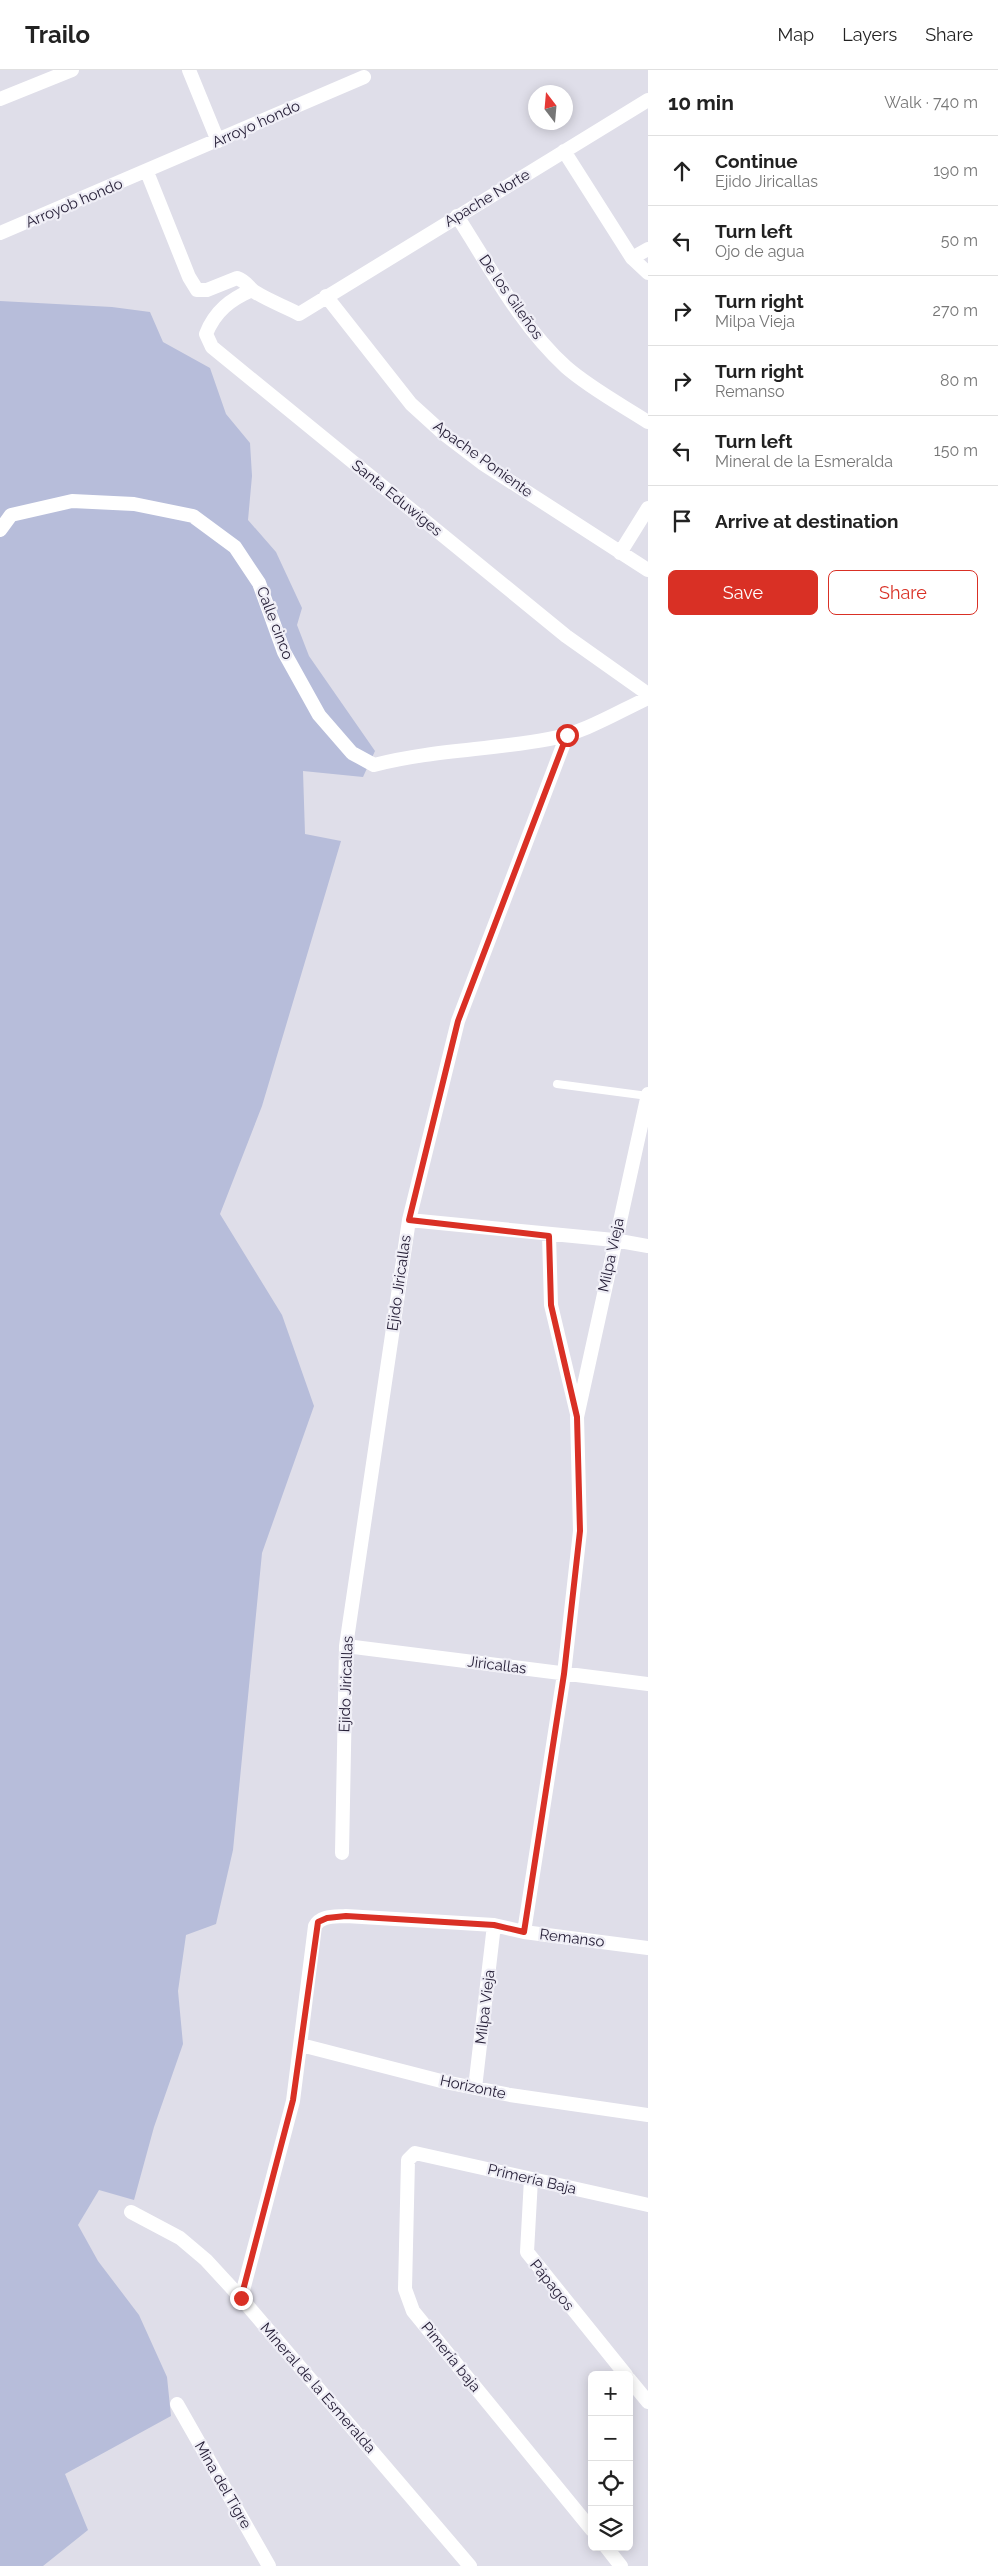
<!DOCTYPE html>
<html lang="en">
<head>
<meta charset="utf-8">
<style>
	body { margin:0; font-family:Raleway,sans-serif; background:#f6f6f6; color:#222 }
	.controls { position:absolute; right:15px; bottom:15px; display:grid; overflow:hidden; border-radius:8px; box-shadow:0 2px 12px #0003 }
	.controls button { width:45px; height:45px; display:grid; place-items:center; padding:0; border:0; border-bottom:1px solid #e0e0e0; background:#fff; color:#222; font:25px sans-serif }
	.compass { position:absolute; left:528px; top:15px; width:45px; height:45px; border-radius:50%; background:#fff; box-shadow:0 2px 12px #0003; rotate:344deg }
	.stop { position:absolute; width:15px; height:15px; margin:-11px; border:4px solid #d93025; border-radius:50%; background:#fff }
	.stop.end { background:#d93025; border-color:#fff; box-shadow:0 1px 5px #0008 }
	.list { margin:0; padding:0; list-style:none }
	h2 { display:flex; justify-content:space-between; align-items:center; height:65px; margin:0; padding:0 20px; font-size:21px }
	h2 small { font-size:16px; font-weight:400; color:#767676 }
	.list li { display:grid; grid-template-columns:32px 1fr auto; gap:15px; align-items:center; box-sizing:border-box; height:70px; padding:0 20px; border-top:1px solid #e0e0e0 }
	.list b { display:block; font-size:19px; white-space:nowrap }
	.list p { margin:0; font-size:16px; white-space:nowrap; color:#767676 }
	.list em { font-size:16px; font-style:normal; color:#767676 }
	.actions { display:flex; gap:10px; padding:15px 20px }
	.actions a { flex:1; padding:11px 0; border:1px solid #d93025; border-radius:8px; text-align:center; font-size:18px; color:#d93025 }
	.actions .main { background:#d93025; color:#fff }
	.icon { flex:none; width:28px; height:28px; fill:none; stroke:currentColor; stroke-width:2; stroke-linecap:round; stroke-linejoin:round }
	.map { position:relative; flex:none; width:648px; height:2496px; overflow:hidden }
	header { display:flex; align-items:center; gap:30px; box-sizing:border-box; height:70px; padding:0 25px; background:#fff; border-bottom:1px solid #e0e0e0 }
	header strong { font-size:24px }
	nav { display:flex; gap:28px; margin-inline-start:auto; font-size:18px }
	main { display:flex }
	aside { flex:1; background:#fff }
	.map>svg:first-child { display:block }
	.green { fill:#b7bdda }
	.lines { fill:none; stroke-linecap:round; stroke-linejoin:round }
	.service { stroke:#fff; stroke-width:8 }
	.minor { stroke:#fff; stroke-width:14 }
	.route { stroke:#d93025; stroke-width:6 }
	.labels { text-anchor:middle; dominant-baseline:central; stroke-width:4.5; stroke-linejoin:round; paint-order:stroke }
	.street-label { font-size:15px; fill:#272038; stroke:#efeef6 }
</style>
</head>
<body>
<header>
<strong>Trailo</strong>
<nav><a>Map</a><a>Layers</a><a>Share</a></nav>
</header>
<main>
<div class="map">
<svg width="648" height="2496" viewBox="0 0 648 2496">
	<rect width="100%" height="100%" fill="#dfdee9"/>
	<path class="green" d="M0,231l112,6 38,5 13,30 47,26 16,46 24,29 2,33 -4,44 28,32 26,56 -5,17 12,31 66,95 -12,26 -60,-6 2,63 36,7 -79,265 -42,108 62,101 32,91 -52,147 -29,297 -17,74 -30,11 -8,56 5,53 -29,83 -20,73 -35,-10 -21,35 20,36 41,54 28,62 4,39 -106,58 23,56 -45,36h-43z"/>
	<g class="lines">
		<path class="service" d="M557,1014l91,12"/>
		<path class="minor" d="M189,0l29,71
			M0,29l72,-29
			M564,81l68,107 16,15
			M147,102l42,105 8,13h10l30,-12c9,3 11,9 18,14 14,9 29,14 44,22l349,-214
			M457,146c33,51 63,109 109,151 24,21 54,37 82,55
			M0,163l364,-156
			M632,188l16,-9
			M252,220c-21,9 -37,21 -46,44l6,13 354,289 82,58
			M326,226l85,108 33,30 38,29 166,107
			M0,460l11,-15 61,-14 62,3 59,12 42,31 24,36 25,69 35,63 33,38 22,12c58,-15 117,-15 175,-26 35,-6 67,-26 99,-41
			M620,483l28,-45
			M409,1150l205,20 34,6
			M549,1165l2,70 26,109
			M346,1576l302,38
			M342,1783l4,-207 63,-426 49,-199 109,-286
			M524,1862l40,-258 16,-143 -3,-114 71,-323
			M301,1975l144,37 65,13 138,20
			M475,2018l19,-163
			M531,2109l-4,73 99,123
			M131,2142l49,26 26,22 35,38
			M629,2309l19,23
			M177,2334l92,162
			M592,2460l-179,-219 -8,-22 3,-129 7,-7 233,52
			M606,2477l15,19
			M470,2496l-229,-268 52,-197 22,-175c6,-11 20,-9 31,-10l148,9 30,7 124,16"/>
	</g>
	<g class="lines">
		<path class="route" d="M241,2228l52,-198 25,-178 9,-4 19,-2 148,9 30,7 40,-258 16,-143 -3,-114 -26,-112 -2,-69 -140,-16 49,-199 109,-286"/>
	</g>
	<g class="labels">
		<g class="street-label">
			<text transform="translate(256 54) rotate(-24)">Arroyo hondo</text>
			<text transform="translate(487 128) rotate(-31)">Apache Norte</text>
			<text transform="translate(74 133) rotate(-23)">Arroyob hondo</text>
			<text transform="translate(511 227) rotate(55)">De los Gileños</text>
			<text transform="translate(483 389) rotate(36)">Apache Poniente</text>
			<text transform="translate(397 428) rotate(39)">Santa Eduwiges</text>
			<text transform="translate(275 553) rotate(69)">Calle cinco</text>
			<text transform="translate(611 1185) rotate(-78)">Milpa Vieja</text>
			<text transform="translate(399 1213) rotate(-82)">Ejido Jiricallas</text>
			<text transform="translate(497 1595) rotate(7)">Jiricallas</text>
			<text transform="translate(346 1614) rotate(-88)">Ejido Jiricallas</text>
			<text transform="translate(572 1868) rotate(7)">Remanso</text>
			<text transform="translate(485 1937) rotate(-83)">Milpa Vieja</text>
			<text transform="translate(473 2017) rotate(12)">Horizonte</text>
			<text transform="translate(532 2109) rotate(13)">Primería Baja</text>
			<text transform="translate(552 2215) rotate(51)">Pápagos</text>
			<text transform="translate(451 2287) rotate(51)">Pimería baja</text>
			<text transform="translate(318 2318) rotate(49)">Mineral de la Esmeralda</text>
			<text transform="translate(223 2415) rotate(60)">Mina del Tigre</text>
		</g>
	</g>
</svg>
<div class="controls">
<button>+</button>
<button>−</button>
<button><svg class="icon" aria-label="locate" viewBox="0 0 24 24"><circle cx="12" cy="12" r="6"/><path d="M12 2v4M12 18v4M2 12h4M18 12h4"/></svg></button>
<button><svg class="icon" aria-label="layers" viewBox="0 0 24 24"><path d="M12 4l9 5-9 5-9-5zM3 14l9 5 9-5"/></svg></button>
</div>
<svg class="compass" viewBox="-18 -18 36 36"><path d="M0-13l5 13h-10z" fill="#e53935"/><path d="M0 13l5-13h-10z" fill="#767676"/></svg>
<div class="stop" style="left:567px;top:665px"></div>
<div class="stop end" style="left:241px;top:2228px"></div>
</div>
<aside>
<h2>10 min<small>Walk · 740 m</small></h2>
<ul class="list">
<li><svg class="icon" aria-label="ahead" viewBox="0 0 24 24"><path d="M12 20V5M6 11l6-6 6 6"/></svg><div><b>Continue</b><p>Ejido Jiricallas</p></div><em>190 m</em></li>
<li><svg class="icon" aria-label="left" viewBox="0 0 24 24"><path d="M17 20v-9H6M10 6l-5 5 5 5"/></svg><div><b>Turn left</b><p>Ojo de agua</p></div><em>50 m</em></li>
<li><svg class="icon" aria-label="right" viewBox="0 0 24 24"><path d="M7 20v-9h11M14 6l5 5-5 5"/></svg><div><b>Turn right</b><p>Milpa Vieja</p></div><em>270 m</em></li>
<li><svg class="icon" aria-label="right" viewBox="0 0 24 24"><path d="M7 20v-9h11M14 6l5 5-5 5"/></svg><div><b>Turn right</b><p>Remanso</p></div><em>80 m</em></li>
<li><svg class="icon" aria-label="left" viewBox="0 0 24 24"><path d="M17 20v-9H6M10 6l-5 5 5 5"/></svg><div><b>Turn left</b><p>Mineral de la Esmeralda</p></div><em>150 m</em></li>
<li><svg class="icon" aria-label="arrive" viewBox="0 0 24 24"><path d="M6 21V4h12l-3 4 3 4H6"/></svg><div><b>Arrive at destination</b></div></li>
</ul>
<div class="actions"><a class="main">Save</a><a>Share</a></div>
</aside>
</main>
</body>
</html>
